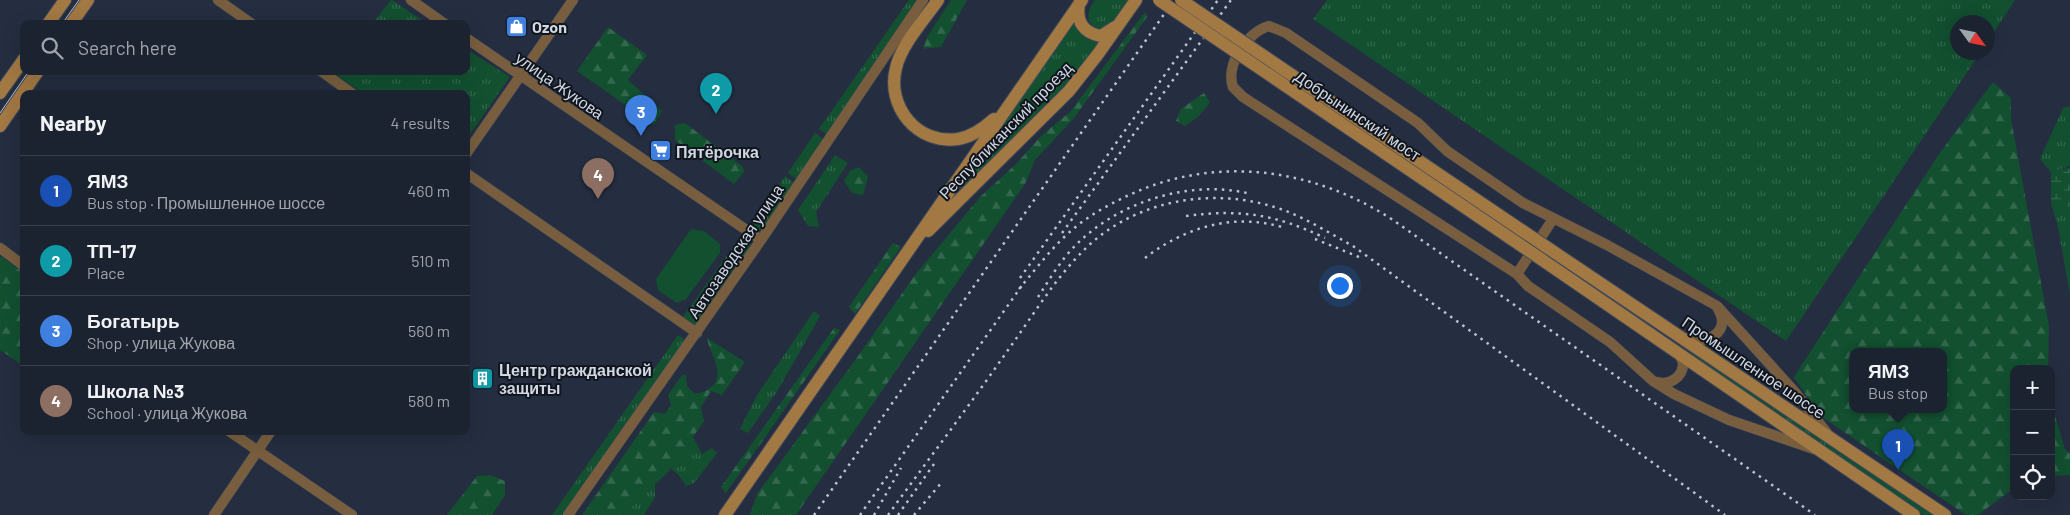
<!DOCTYPE html>
<html lang="en">
<head>
<meta charset="utf-8">
<style>
	body { margin:0; font-family:Barlow,sans-serif; background:#282f3c; color:#f1f3f6 }
	.controls { position:absolute; right:15px; bottom:15px; display:grid; overflow:hidden; border-radius:10px; box-shadow:0 5px 20px #0002 }
	.controls button { width:45px; height:45px; display:grid; place-items:center; padding:0; border:0; border-bottom:1px solid #393f4c; background:#1b2230; color:#f1f3f6; font:25px sans-serif }
	.compass { position:absolute; left:1950px; top:15px; width:45px; height:45px; border-radius:50%; background:#1b2230; box-shadow:0 5px 20px #0002; rotate:123deg }
	.you { position:absolute; left:1339px; top:285px; width:18px; height:18px; margin:-12px; border:4px solid #fff; border-radius:50%; background:#1a73e8; box-shadow:0 0 0 8px #1a73e833 }
	.badge { display:grid; place-items:center; width:32px; height:32px; border-radius:50%; background:#2563eb; color:#fff; font-size:16px; font-weight:700 }
	.pin { position:absolute; translate:-50% -41px; filter:drop-shadow(0 1px 2px #0008) }
	.pin::after { content:''; position:absolute; top:26px; width:18px; height:15px; background:inherit; clip-path:polygon(0 0,100% 0,50% 100%) }
	.popup { position:absolute; left:1849px; top:348px; width:98px; height:65px; box-sizing:border-box; display:grid; place-content:center; border-radius:10px; background:#1b2230; filter:drop-shadow(0 1px 4px #0005); font-size:16px; white-space:nowrap; color:#a0a4ab }
	.popup b { font-size:19px; color:#f1f3f6 }
	.popup::after { content:''; position:absolute; left:50%; top:100%; margin-left:-10px; border:10px solid transparent; border-top-color:#1b2230 }
	.list { margin:0; padding:0; list-style:none }
	h2 { display:flex; justify-content:space-between; align-items:center; height:65px; margin:0; padding:0 20px; font-size:21px }
	h2 small { font-size:16px; font-weight:400; color:#a0a4ab }
	.list li { display:grid; grid-template-columns:32px 1fr auto; gap:15px; align-items:center; box-sizing:border-box; height:70px; padding:0 20px; border-top:1px solid #393f4c }
	.list b { display:block; font-size:19px; white-space:nowrap }
	.list p { margin:0; font-size:16px; white-space:nowrap; color:#a0a4ab }
	.list em { font-size:16px; font-style:normal; color:#a0a4ab }
	.icon { flex:none; width:28px; height:28px; fill:none; stroke:currentColor; stroke-width:2; stroke-linecap:round; stroke-linejoin:round }
	.map { position:relative; flex:none; width:2070px; height:515px; overflow:hidden }
	.search { position:absolute; background:#1b2230; box-shadow:0 5px 20px #0002; left:20px; top:20px; width:450px; height:55px; display:flex; align-items:center; gap:12px; box-sizing:border-box; padding:0 18px; border-radius:10px; color:#a0a4ab; font-size:19px }
	.panel { position:absolute; background:#1b2230; box-shadow:0 5px 20px #0002; left:20px; top:90px; width:450px; height:345px; border-radius:10px }
	.map>svg:first-child { display:block }
	.grass { fill:url(#grass-tufts) }
	.forest { fill:url(#forest-firs); fill-rule:evenodd }
	.wetland { fill:url(#wetland-marsh) }
	.pitch { fill:#125030 }
	.lines { fill:none; stroke-linecap:round; stroke-linejoin:round }
	.minor-casing { stroke:#40495a; stroke-width:11 }
	.secondary-casing { stroke:#40495a; stroke-width:14 }
	.minor { stroke:#785e3e; stroke-width:10 }
	.secondary { stroke:#a27843; stroke-width:12 }
	.tram { stroke:#bcc3d0; stroke-width:1 }
	.rail { stroke:#bcc3d0; stroke-width:2.5; stroke-dasharray:2.5 5; stroke-linecap:butt }
	.secondary-bridge-casing { stroke:#40495a; stroke-width:14; stroke-linecap:butt }
	.secondary-bridge { stroke:#a27843; stroke-width:12 }
	.labels { text-anchor:middle; dominant-baseline:central; stroke-width:4; stroke-linejoin:round; paint-order:stroke }
	.poi-label { font-size:16px; font-weight:bold; fill:#d0d7e3; stroke:#11161e; text-anchor:start }
	.street-label { font-size:16px; fill:#d0d7e3; stroke:#11161e }
</style>
</head>
<body>
<div class="map">
<svg width="2070" height="515" viewBox="0 0 2070 515">
	<defs>
		<pattern id="grass-tufts" width="24" height="20" patternUnits="userSpaceOnUse" patternTransform="scale(1.25)"><rect width="24" height="20" fill="#125030"/><path d="M3 7l-1-3M5 7V3M7 7l1-3M15 17l-1-3M17 17v-4M19 17l1-3" fill="none" stroke="#33684e"/></pattern>
		<pattern id="forest-firs" width="22" height="20" patternUnits="userSpaceOnUse" patternTransform="scale(1.25)"><rect width="22" height="20" fill="#125030"/><path d="M5 1l3.5 6h-7zM16 11l3.5 6h-7z" fill="#33684e"/></pattern>
		<pattern id="wetland-marsh" width="20" height="14" patternUnits="userSpaceOnUse" patternTransform="scale(1.25)"><rect width="20" height="14" fill="#125030"/><path d="M1 5h8M5 5V1M11 12h8M15 12V8" fill="none" stroke="#33684e"/></pattern>
	</defs>
	<rect width="100%" height="100%" fill="#242e40"/>
	<path class="grass" d="M391,0h1l36,24h-56z
		M909,0h5l5,3 -90,133 -10,-7z
		M1095,0h34l-16,22 -12,7c-17,-4 -15,-17 -6,-29z
		M1327,0h688l-27,41v-19h-30v30l22,1 -194,288 -473,-322z
		M1073,22c7,12 14,21 29,20l-51,64 -98,94z
		M466,49l44,28 -44,63v-46h-102l-30,-21 1,-2h131z
		M2070,106v60l-19,6 -11,-13 23,-51z
		M815,133l10,7 -27,40 -10,-7z
		M835,155l13,8 -32,49 3,15 -11,-1 -10,-16z
		M785,176l11,8 -33,47 -6,-2 -5,-5z
		M2051,203l19,4v88l-12,-68z
		M740,237l12,7 -56,81 -13,-8z
		M814,311l6,5 -42,74 -30,43 -8,-4 17,-34z
		M678,335l8,5 -123,175h-11z
		M1678,343l3,2 253,170h-10l-208,-142z
		M693,437l9,17 10,-6 5,5 -23,30 -8,3 -8,-12 -7,-5z
		M655,484v13l-11,18h-21z"/>
	<path class="forest" d="M951,0h16l-26,47 -18,2 4,-12z
		M1145,12l2,5 -73,101 -39,42 -10,24 -229,331h-46l7,-21 99,-135 59,-84 66,-79 34,-31 27,-30 28,-23z
		M608,27l39,28 -19,25 34,31 -8,14 -77,-54z
		M1993,82l18,16v21l38,207 -1,43h-34v119l-36,27h-12l-147,-100 -25,-38 145,-223zM1853,351h90v58h-90z
		M1204,93l6,9 -11,14 -14,10 -9,-5 5,-12z
		M685,123l58,44 1,5 -10,12 -59,-44v-15z
		M859,167l9,10 -5,18 -11,-2 -8,-12 6,-10z
		M893,243l8,4 -46,67 -6,-7z
		M0,256l24,17v93l-24,-16z
		M834,328l6,2 -114,163 -5,-6z
		M707,338l38,24 -23,33 -11,-4 -10,16 3,14 -33,48 -48,46h-41l72,-103 11,2 6,-9 -3,-10 14,-20h4l1,11 7,7c8,0 12,-1 18,-7 14,-12 -3,-34 -5,-48z
		M2051,403l14,46 5,5v21l-19,1z
		M490,475l15,6v14l-13,20h-45l30,-39z"/>
	<path class="wetland" d="M2067,168l3,1v38l-19,-4v-31z"/>
	<path class="pitch" d="M691,229l13,2 16,13v9l-34,46 -9,4 -19,-13 -2,-11z"/>
	<g class="lines">
		<defs>
			<path id="minor" d="M218,0l34,24
				M411,0l34,24
				M466,38l295,202
				M321,71l32,23
				M466,154l107,-154
				M466,173l231,160
				M0,248l24,18
				M1517,274l36,-55
				M1688,340c19,4 44,-8 30,-31
				M1657,382c12,4 26,-5 26,-18 0,-3 -3,-8 -4,-11
				M229,431l123,84
				M1814,449l-85,-29 -55,-26 -21,-13 -43,-39 -82,-56 -11,-12 -274,-177 -10,-10c-8,-22 14,-55 36,-61l17,7 132,90 29,28 76,52 84,42 110,61 77,85 33,42
				M214,515l57,-84
				M568,515l193,-275 162,-240"/>
			<path id="secondary" d="M938,0c-14,20 -37,45 -42,68 -10,38 21,77 62,71 13,-2 26,-11 36,-20
				M1079,4c-3,17 4,29 22,32l14,-9
				M48,24l17,-24
				M71,24l17,-24
				M0,93l24,-34
				M0,126l38,-55
				M928,231l141,-140 29,-37 38,-54
				M1545,246l400,269
				M1538,257l376,258
				M725,515l357,-515"/>
		</defs>
		<use href="#minor" class="minor-casing"/>
		<use href="#secondary" class="secondary-casing"/>
		<use href="#minor" class="minor"/>
		<use href="#secondary" class="secondary"/>
		<path class="tram" d="M62,24l17,-24
			M0,113l29,-42"/>
		<path class="rail" d="M1186,216c55,-7 89,-2 139,22
			M1062,233l169,-233
			M1315,239l44,18
			M1145,258c40,-31 90,-46 140,-30
			M1020,278l198,-278
			M1019,289c17,-20 33,-42 53,-59 16,-14 36,-25 55,-34 86,-41 183,-29 263,22l425,297
			M1038,297c12,-18 23,-38 39,-53 42,-42 111,-64 170,-51
			M814,515l360,-515
			M860,515l163,-231
			M874,515l27,-47
			M888,515c40,-55 81,-109 120,-165 24,-33 46,-70 75,-99 52,-53 135,-66 203,-40 23,9 45,23 67,35l372,269
			M898,515l36,-51
			M914,515l28,-33"/>
		<defs>
			<path id="secondary-bridge" d="M1159,0l379,257
				M1181,0l364,246"/>
		</defs>
		<use href="#secondary-bridge" class="secondary-bridge-casing"/>
		<use href="#secondary-bridge" class="secondary-bridge"/>
	</g>
	<defs>
		<symbol id="shop-square" viewBox="-11 -11 22 22"><rect x="-9" y="-9" width="18" height="18" rx="4" fill="#3f7fe0" stroke="#11161e"/><path d="M-5-2.5h2.3a2.7 3.5 0 0 1 5.4 0H5L5.5 6h-11ZM-1.5-2.5h3a1.5 2.3 0 0 0-3 0Z" fill="#fff"/></symbol>
		<symbol id="supermarket-square" viewBox="-11 -11 22 22"><rect x="-9" y="-9" width="18" height="18" rx="4" fill="#3f7fe0" stroke="#11161e"/><path d="M-6-5.5h2.5l.6 2H6L4.5 2H-2.5L-4.4-4H-6ZM-1.5 3.2a1.3 1.3 0 1 0 .1 0ZM3 3.2a1.3 1.3 0 1 0 .1 0Z" fill="#fff"/></symbol>
		<symbol id="building-square" viewBox="-11 -11 22 22"><rect x="-9" y="-9" width="18" height="18" rx="4" fill="#0f9aa8" stroke="#11161e"/><path d="M-4-6H4V6H1V3H-1V6H-4ZM-2.5-4.3h1.7v1.8h-1.7ZM.8-4.3h1.7v1.8H.8ZM-2.5-1h1.7V.8h-1.7ZM.8-1h1.7V.8H.8Z" fill="#fff"/></symbol>
	</defs>
	<g fill-rule="evenodd">
		<use href="#shop-square" x="504" y="14" width="25" height="25"/>
		<use href="#supermarket-square" x="648" y="138" width="25" height="25"/>
		<use href="#building-square" x="470" y="366" width="25" height="25"/>
	</g>
	<g class="labels">
		<g class="poi-label">
			<text x="532" y="26">Ozon</text>
			<text x="676" y="151">Пятёрочка</text>
			<text x="499" y="369">Центр гражданской<tspan x="499" dy="18">защиты</tspan></text>
		</g>
		<g class="street-label">
			<text transform="translate(560 85) rotate(35)">улица Жукова</text>
			<text transform="translate(1358 115) rotate(34)">Добрынинский мост</text>
			<text transform="translate(1005 130) rotate(-46)">Республиканский проезд</text>
			<text transform="translate(735 251) rotate(-56)">Автозаводская улица</text>
			<text transform="translate(1754 367) rotate(34)">Промышленное шоссе</text>
		</g>
	</g>
</svg>
<div class="controls">
<button>+</button>
<button>−</button>
<button><svg class="icon" aria-label="locate" viewBox="0 0 24 24"><circle cx="12" cy="12" r="6"/><path d="M12 2v4M12 18v4M2 12h4M18 12h4"/></svg></button>
</div>
<svg class="compass" viewBox="-18 -18 36 36"><path d="M0-13l5 13h-10z" fill="#e53935"/><path d="M0 13l5-13h-10z" fill="#a0a4ab"/></svg>
<div class="you"></div>
<div class="pin badge" style="left:1898px;top:470px;background:#1a4fb4">1</div>
<div class="popup"><b>ЯМЗ</b>Bus stop</div>
<div class="pin badge" style="left:716px;top:114px;background:#0f9aa8">2</div>
<div class="pin badge" style="left:641px;top:136px;background:#3f7fe0">3</div>
<div class="pin badge" style="left:598px;top:199px;background:#8d6e63">4</div>
<div class="search"><svg class="icon" aria-label="search" viewBox="0 0 24 24"><circle cx="10" cy="10" r="6"/><path d="M15 15l6 6"/></svg>Search here</div>
<section class="panel">
<h2>Nearby<small>4 results</small></h2>
<ul class="list">
<li><span class="badge" style="background:#1a4fb4">1</span><div><b>ЯМЗ</b><p>Bus stop · Промышленное шоссе</p></div><em>460 m</em></li>
<li><span class="badge" style="background:#0f9aa8">2</span><div><b>ТП-17</b><p>Place</p></div><em>510 m</em></li>
<li><span class="badge" style="background:#3f7fe0">3</span><div><b>Богатырь</b><p>Shop · улица Жукова</p></div><em>560 m</em></li>
<li><span class="badge" style="background:#8d6e63">4</span><div><b>Школа №3</b><p>School · улица Жукова</p></div><em>580 m</em></li>
</ul>
</section>
</div>
</body>
</html>
